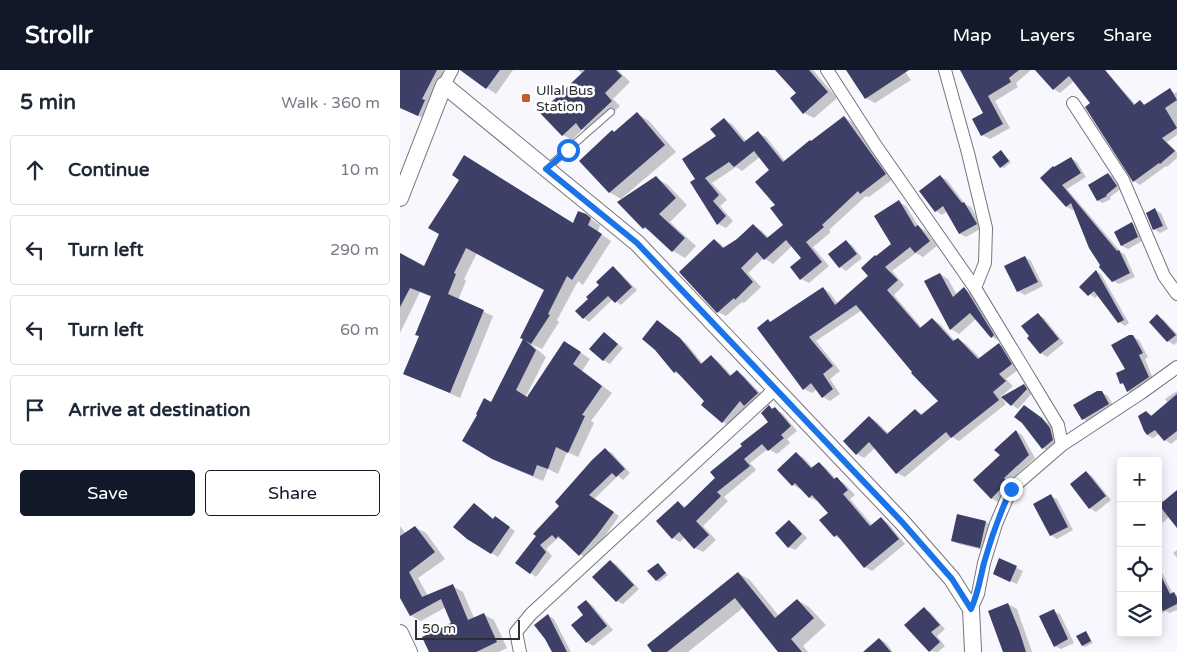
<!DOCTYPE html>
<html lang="en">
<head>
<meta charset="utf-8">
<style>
	body { margin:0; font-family:"Varela Round",sans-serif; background:#f6f6f7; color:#1f2937 }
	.controls { position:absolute; right:15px; bottom:15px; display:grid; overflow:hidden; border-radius:5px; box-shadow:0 2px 12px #0003 }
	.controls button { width:45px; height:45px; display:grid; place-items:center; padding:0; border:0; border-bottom:1px solid #e0e1e3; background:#fff; color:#1f2937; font:25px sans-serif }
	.scale { position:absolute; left:15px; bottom:12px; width:105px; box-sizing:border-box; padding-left:5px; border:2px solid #2e2f32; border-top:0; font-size:14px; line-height:18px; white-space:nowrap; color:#2e2f32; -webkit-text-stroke:4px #fff; paint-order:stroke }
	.stop { position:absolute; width:15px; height:15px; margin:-11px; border:4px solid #1a73e8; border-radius:50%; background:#fff }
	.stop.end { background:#1a73e8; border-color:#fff; box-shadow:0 1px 5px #0008 }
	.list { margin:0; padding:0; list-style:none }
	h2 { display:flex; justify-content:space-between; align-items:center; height:65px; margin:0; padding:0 20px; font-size:21px }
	h2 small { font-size:16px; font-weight:400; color:#747a83 }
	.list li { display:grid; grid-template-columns:32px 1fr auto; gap:15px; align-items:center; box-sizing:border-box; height:70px; margin:0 10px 10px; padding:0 10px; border:1px solid #e0e1e3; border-radius:5px }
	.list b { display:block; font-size:19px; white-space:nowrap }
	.list em { font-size:16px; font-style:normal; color:#747a83 }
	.actions { display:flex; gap:10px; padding:15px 20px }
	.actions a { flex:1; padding:11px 0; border:1px solid #111827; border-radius:5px; text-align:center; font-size:18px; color:#111827 }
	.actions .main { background:#111827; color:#fff }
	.icon { flex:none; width:28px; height:28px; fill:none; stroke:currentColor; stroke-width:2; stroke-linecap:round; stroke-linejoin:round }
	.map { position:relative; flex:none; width:777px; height:582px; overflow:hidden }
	header { display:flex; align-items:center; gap:30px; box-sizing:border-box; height:70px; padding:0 25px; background:#111827; color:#fff }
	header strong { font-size:24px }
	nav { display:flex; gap:28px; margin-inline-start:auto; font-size:18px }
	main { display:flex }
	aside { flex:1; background:#fff }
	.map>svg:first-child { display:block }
	.shadow { fill:#0003 }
	.building { fill:#3e3f66 }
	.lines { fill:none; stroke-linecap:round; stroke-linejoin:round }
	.service-casing { stroke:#75757f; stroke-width:8 }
	.minor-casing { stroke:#75757f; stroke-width:14 }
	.tertiary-casing { stroke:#75757f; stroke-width:18 }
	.service { stroke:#fff; stroke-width:6 }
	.minor { stroke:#fff; stroke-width:12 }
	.tertiary { stroke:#fff; stroke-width:16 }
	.route { stroke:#1a73e8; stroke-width:6 }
	.poi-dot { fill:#c15d27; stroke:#fff; stroke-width:2 }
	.labels { text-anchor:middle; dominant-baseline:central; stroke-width:5; stroke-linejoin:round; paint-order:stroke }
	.poi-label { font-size:14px; fill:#2e2f32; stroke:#fff; text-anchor:start }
</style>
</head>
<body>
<header>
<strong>Strollr</strong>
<nav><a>Map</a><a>Layers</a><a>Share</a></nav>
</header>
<main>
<aside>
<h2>5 min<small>Walk · 360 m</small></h2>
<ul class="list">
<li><svg class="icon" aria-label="ahead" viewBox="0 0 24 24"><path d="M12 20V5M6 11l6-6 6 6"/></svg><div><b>Continue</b></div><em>10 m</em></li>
<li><svg class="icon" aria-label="left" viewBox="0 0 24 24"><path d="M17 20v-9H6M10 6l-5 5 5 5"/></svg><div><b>Turn left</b></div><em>290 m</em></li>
<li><svg class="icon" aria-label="left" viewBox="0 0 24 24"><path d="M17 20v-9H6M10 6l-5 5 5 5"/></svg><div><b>Turn left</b></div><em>60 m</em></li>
<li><svg class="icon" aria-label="arrive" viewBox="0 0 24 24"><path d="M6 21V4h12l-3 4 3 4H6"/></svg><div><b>Arrive at destination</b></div></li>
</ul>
<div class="actions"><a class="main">Save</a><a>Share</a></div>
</aside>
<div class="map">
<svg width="777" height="582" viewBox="0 0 777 582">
	<rect width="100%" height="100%" fill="#f7f7fd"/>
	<path class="shadow" d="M0,0h42l5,4 -20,46 -27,-13z
		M71,0h42l-17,24 -28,-19z
		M178,0h40l12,12 -17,17 7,7 -29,28 -8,-5 -11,11 -9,-5 20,-61z
		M377,0h36l24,28 -23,20 -10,-5 -7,-20z
		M456,0h48l7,10 -36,23 -9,-5z
		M562,0h69l-15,13 2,4 -23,14 15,27 -20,11 -8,-4 3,-21z
		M647,0h58l31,35 5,-3 5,3 24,-15 5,3 2,-1v43l-10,7 10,10v6l-10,9 -1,-1 -26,19 -6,-4 -42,-78 -18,-22 -14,12 -6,-4 -13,-14z
		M238,44l11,7 27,31 -55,47 -12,-7 6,-59z
		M444,47l8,5 41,57 -24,18 -3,-1 -37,34 2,2 -18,15 16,19 -20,17 -8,-4 2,-21 -11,-12 -19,18 -9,-6 -16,15 13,14 -17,16 -2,-1 -16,14 -8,-4 -3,-72 11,8 27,-23 8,5 8,8 16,-13 -8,-20 -6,-35 -11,-13 -18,14 -6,-4 -24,16 15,17 -7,6 13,15 -7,7 -8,-4 -21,-45 27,-59 8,4 15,18 11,-9 8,4 19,24z
		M601,81l10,11 -7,6 -3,-1z
		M671,88l6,4 9,15 -19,12 53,62 5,4 10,22 -16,7 -6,-3 -11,-16 -27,-57 -3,2 -6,-4 -24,-28z
		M709,104l4,3 8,12 -11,8 1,2 -8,4 -5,-2 -8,-16z
		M540,106l7,4 18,24 6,3 11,21 -16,9 -6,-3 -13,-23 -5,4 -6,-4z
		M256,108l12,7 19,20 -17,17 26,24 -11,12 -12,-7 -17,-16 -12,-7z
		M499,132l7,4 13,21 7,4 11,15 -14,11 -7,-4 -24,18 12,14 -10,10 28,33 10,-9 8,5 15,17 3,-2 8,5 15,15 18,-15 7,5 13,20 -13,10 7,7 -11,10 -2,-1 6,9 -47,37 -7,-4 -47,40 -8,-4 -21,-26 -12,11 -7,-4 12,-37 8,5 12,12 26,-24 8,5 17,-14 -78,-91 -46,31 24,30 -10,8 10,15 -10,7 -7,-4 -6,-8 -5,4 -8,-4 -36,-68 4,2 51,-35 7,5 8,11 32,-28 7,-18 16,-14z
		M755,140l6,3 7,16 -8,4 -6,-4z
		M185,145l15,10 -2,7 13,9 -28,44 -5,-4 -21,39 2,2 -17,27 -11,-5 15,13 -22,43 1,1 49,-53 16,11 -8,12 30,22 -21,28 3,2 -16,34 -11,-5 -9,22 -10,-5 -5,12 -40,-17 -40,-24 29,-37 32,-64 22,-49 -69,-37 -13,26 2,2 -8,19 35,16 -33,82 -55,-25 32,-80 -4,5 -13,-6 -20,41v-71l25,5 15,-33 134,-10z
		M732,153l6,4 6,13 -16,9 -6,-3 -7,-14z
		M446,172l6,3 10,13 -16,13 -6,-4z
		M625,187l6,4 12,25 -18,9 -7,-4z
		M213,198l5,3 19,19 -16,15 -8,-6 -24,23 -5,-4 17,-33z
		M696,201l5,3 28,49 -4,3 -6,-4 -20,-27 -4,3 -14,-11z
		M540,204l8,5 9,16 7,-6 8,5 28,47 -8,-4 -16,-18 -17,15 -8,-5 -25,-48z
		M638,245l6,3 20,25 -17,14 -6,-4 -10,-17z
		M757,246l7,4 13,14v8l-3,3 -6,-4z
		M264,256l23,18 16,20 8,-7 7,4 14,15 5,-4 7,4 21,22 -13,11 -6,-3 -16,20 -7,-4 -41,-46 -8,-4z
		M204,263l19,15 -13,16 -7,-4z
		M733,267l6,3 9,17 -3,2 9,22 -20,14 -6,-4 -2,-5 -5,-3 5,-13z
		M624,316l6,3 2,4 -14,16 -6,-4z
		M777,321v48l-6,5 -6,-4 -6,-6 -6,4 -6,-3 -8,-18 8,-5 6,4 15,-13 -3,-4z
		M701,322l7,4 6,11 -25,15 -6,-3z
		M624,336l24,17 8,10 3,11 -10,8 -6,-4z
		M369,337l13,6 15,18 -10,8 3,4 -13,11 -9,-5 -18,14 6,7 -32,27 4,4 -25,25 13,14 -13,12 -8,-4 -10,-11 -5,5 -7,-4 5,-35 8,4 84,-85z
		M616,361l6,4 13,23 -26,24 3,4 -14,16 -7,-4 10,-43z
		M206,380l6,3 18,20 -7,7 -5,-4 -24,23 25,17 -16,23 -18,19 -21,-18 -1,1 -5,-3 -12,11 6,7 -16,21 -19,-14z
		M396,383l8,5 9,10 6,-5 7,5 10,11 8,4 11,12 -5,4 23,27 8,-7 7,4 17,21 -33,27 -7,-4 -23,-27 -7,-4 -6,-23 -11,-13 -1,1 -8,-4 -8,-9 -1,1 -7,-4z
		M686,403l6,3 19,24 -15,12 -6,-4 -18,-23z
		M758,424l6,8 13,-8v32l-7,-10 -12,11z
		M650,426l7,3 16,31 -16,9 -6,-4z
		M75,434l19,16 7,2 14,9 -17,26 -30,-19z
		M389,452l6,3 12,13 -12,12 -6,-3z
		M586,452l6,3 -6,26 -27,-7 -7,-3z
		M0,456l6,8 9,-7 11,6 19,26 -27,19 10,18 25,-10 10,6 11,26 9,-4 11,6 13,28 -8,4h-69l23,-28 -7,-17 -25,14 -11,-6 -10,-19z
		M777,480v8l-4,-5z
		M600,490l23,11 -6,13 -17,-7z
		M210,491l7,4 22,24 -16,15 -6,-3z
		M258,495l10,10 -9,7 -3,-2z
		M758,495l15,29 4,1v15l-7,3 -4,-2 -8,4z
		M338,503l12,7 29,36 18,-16 12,7 17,18 -23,21 5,6h-28l-36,-45 -56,45h-34z
		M186,531l6,4 21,25 -20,16 -6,-4 -2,-27z
		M608,534l9,5 15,43h-28z
		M524,539l6,3 15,17 -8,7 8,10 -7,6 -9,-1z
		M653,541l7,3 14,29 -13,6 -6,-3z
		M148,545l6,4 17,33h-18l-7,-14z
		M686,562l2,2 5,9 -8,4 -2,-1z
		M480,569l6,4 7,9h-25z"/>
	<path class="building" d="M0,0h37l-15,29 3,1 -7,16 -18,-8z
		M60,0h40l-14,19z
		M185,0h31l6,6 -17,17 7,8 -31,29 -5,-7 -14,13 -22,-23z
		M375,0h34l19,22 -25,22 -13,-16 6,-5z
		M446,0h63l-44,29z
		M560,0h59l-10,8 2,4 -23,14 15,28 -22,12 -9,-17 11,-6z
		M635,0h70l29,35 6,-5 4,5 26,-17 7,12 -12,8 12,20 -15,10 13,13 -15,13 -1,-1 -26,19 -48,-75 5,-4 -21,-27 -16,14z
		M237,42l28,33 -56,48 -30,-32 33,-31 2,2z
		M444,46l42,58 -26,20 -2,-3 -36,34 2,2 -18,15 16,20 -22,18 -10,-13 11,-9 -15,-18 -22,20 -7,-8 -16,16 12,14 -18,18 -1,-2 -17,15 -38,-41 35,-33 9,9 14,-9 16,-15 14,14 16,-13 -13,-17 5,-3 -20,-23 14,-12 -15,-19 -20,16 -5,-5 -24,16 14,17 -6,6 13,15 -9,9 -27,-43 5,-3 -13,-20 34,-23 -6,-7 14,-11 20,24 14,-11 25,31 27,-22 1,1z
		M601,80l8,11 -9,7 -8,-11z
		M64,85l109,68 5,-12 8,3 5,4 -3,7 14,9 -30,46 -5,-4 -19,38 2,1 -19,29 -6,-4 11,10 -20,40 11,7 37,-56 17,11 -8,12 29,22 -20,29 3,1 -17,37 -12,-6 -8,22 -11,-4 -4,11 -41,-17 -30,-18 15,-26 -1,-1 8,-16 7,4 32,-63 -3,-1 24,-48 -78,-42 -12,25 2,1 -8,20 36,16 -34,83 -47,-19 16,-38 -4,-1 16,-39 -21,-8 -10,19v-54l24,13 15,-32 -11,-6 31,-48 -7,-5z
		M671,87l10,16 -19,12 55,66 2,-1 11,23 -18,9 -13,-15 1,-2 -11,-17 -18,-45 -5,4 -26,-29 13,-12 1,1z
		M708,103l9,13 -11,9 1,1 -10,5 -9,-16z
		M540,105l22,28 2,-1 12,20 1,2 -18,10 -16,-28 -8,6 -16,-21z
		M256,106l20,22 -17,16 26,24 -13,14 -27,-25 -2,2 -26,-27z
		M499,130l16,27 3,-2 12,16 -15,12 -5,-6 -25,20 13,13 -11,10 33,38 12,-10 21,23 5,-3 20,21 21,-16 13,21 -13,10 7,7 -13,11 6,8 -48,38 -5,-6 -50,42 -27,-32 -13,13 -13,-14 26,-25 18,18 28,-25 6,6 17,-14 -27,-28 1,-1 -56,-67 -47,32 24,29 -10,8 10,15 -11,9 -11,-15 -8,7 -46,-62 11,-9 2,3 53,-35 12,18 26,-23 7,-6 -7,-8 14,-13 1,1 15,-12 -17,-28z
		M755,138l8,18 -10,4 -7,-17z
		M732,152l6,15 -17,9 -7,-14z
		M446,170l11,14 -18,14 -11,-14z
		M625,186l13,26 -21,10 -13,-26z
		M213,196l19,21 -17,16 -7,-7 -25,23 -8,-8 13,-12 -2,-2 13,-12 -3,-3z
		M696,200l28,50 -6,3 -24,-32 -6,5 -9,-9z
		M540,203l13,24 11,-10 3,4 27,44 -3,3 -21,-25 -20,17 -26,-49z
		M638,243l21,26 -19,15 -13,-16 2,-2 -8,-10z
		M757,244l19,21 -9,7 -18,-20z
		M257,250l23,18 21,26 10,-9 19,21 7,-6 21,23 -14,13 -4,-5 -18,22 -21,-18 3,-4 -28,-30 -2,2 -19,-23 -13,-11z
		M204,262l14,12 -15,17 -14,-12z
		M729,265h4l10,18 -4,2 10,22 -22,15 -4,-9 -3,1 -4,-11 9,-4 -14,-24z
		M624,314l3,5 -16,17 -10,-9z
		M697,321h5l7,13 -27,16 -9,-15z
		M777,324v37l-13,10 -9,-11 -8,5 -3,-4 -6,-15 8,-5 5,5z
		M369,335l3,4 3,-2 16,19 -10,9 3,3 -16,13 -6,-7 -18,15 6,7 -33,26 4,4 -25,25 13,14 -15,14 -15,-17 -7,7 -16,-18 22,-20 6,7 31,-30 -5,-6 32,-26 -2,-2 28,-22 -7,-9z
		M624,335l18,13 8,10 3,12 -11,9 -20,-26 -8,-6z
		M616,360l13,25 -25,23 3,4 -16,17 -18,-19 27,-25 -6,-5z
		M205,378l20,21 -9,8 -4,-4 -23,22 25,17 -17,23 -18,21 -21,-20 -2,3 -4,-4 -12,10 6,7 -16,22 -15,-11 21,-27 -3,-2 26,-28 -4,-4 37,-42z
		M396,382l15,16 8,-6 15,17 3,-2 11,13 -5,4 27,32 11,-9 18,22 -35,29 -27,-33 -3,2 -15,-17 9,-7 -16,-18 -3,3 -14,-15 -3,3 -15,-16z
		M686,401l20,25 -17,13 -19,-25z
		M777,420v38l-18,-23z
		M651,424l17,33 -18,9 -17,-32z
		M74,433l19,16 2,-3 15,11 -19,27 -24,-15 -14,-12z
		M557,444l29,7 -6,27 -29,-7z
		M389,450l13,14 -14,14 -13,-15z
		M15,456l20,26 -26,20 13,25 31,-13 15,36 16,-7 13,29 -21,10h-47l-7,-15 29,-14 -10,-24 -31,17 -10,-18v-62z
		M599,488l18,8 -7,16 -17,-8z
		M210,490l24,25 -18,17 -24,-25z
		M258,493l8,10 -10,8 -9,-10z
		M758,500l12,24 4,-2 3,6v6l-14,7 -2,-4 -3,1z
		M338,502l37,46 22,-19 17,19 -23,21 11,13h-24l-43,-54 -68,54h-15l-5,-7z
		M186,530l21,26 -21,17 -15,-18 12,-10 -6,-8z
		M608,533l11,27 7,22h-23l-15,-41z
		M524,537l16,18 -9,7 9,10 -11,10 -25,-27z
		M654,539l14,30 -14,8 -15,-31z
		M148,544l19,38h-15l-7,-13 -11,-14z
		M686,561l5,10 -9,5 -6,-10z
		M479,568l12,14h-28z"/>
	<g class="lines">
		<defs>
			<path id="service" d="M147,98l64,-56"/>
			<path id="minor" d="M427,0l49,76 99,142 83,137 4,20 -51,44 -15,35 -12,39 -6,31 -7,15
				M545,0l23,83 18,75 -1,35 -10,25
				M44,15l8,-15
				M673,33l50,77 41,96 13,18
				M662,375l79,-52 36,-26
				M120,582l-4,-20 15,-18 245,-226"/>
			<path id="tertiary" d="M0,128l44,-113 193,158 265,279 50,57 19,30 2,41
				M0,563l9,19"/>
		</defs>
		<use href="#service" class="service-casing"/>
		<use href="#minor" class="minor-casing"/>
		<use href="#tertiary" class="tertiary-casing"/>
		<use href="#service" class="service"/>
		<use href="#minor" class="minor"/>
		<use href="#tertiary" class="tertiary"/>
	</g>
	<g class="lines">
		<path class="route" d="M168,80l-22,19 91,74 265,279 50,57 19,30c7,-15 9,-30 13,-46 7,-25 16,-50 27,-74"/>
	</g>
	<rect class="poi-dot" x="121" y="23" width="10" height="10" rx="2.5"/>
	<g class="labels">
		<g class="poi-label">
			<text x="136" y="20">Ullal Bus<tspan x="136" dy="16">Station</tspan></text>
		</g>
	</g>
</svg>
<div class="controls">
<button>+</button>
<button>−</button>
<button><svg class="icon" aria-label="locate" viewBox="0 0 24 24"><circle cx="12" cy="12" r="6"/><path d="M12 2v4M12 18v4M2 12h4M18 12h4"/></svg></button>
<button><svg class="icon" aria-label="layers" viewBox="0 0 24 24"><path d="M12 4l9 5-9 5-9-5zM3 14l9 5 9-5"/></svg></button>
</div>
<div class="scale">50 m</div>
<div class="stop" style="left:168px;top:80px"></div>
<div class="stop end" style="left:611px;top:419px"></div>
</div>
</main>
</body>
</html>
